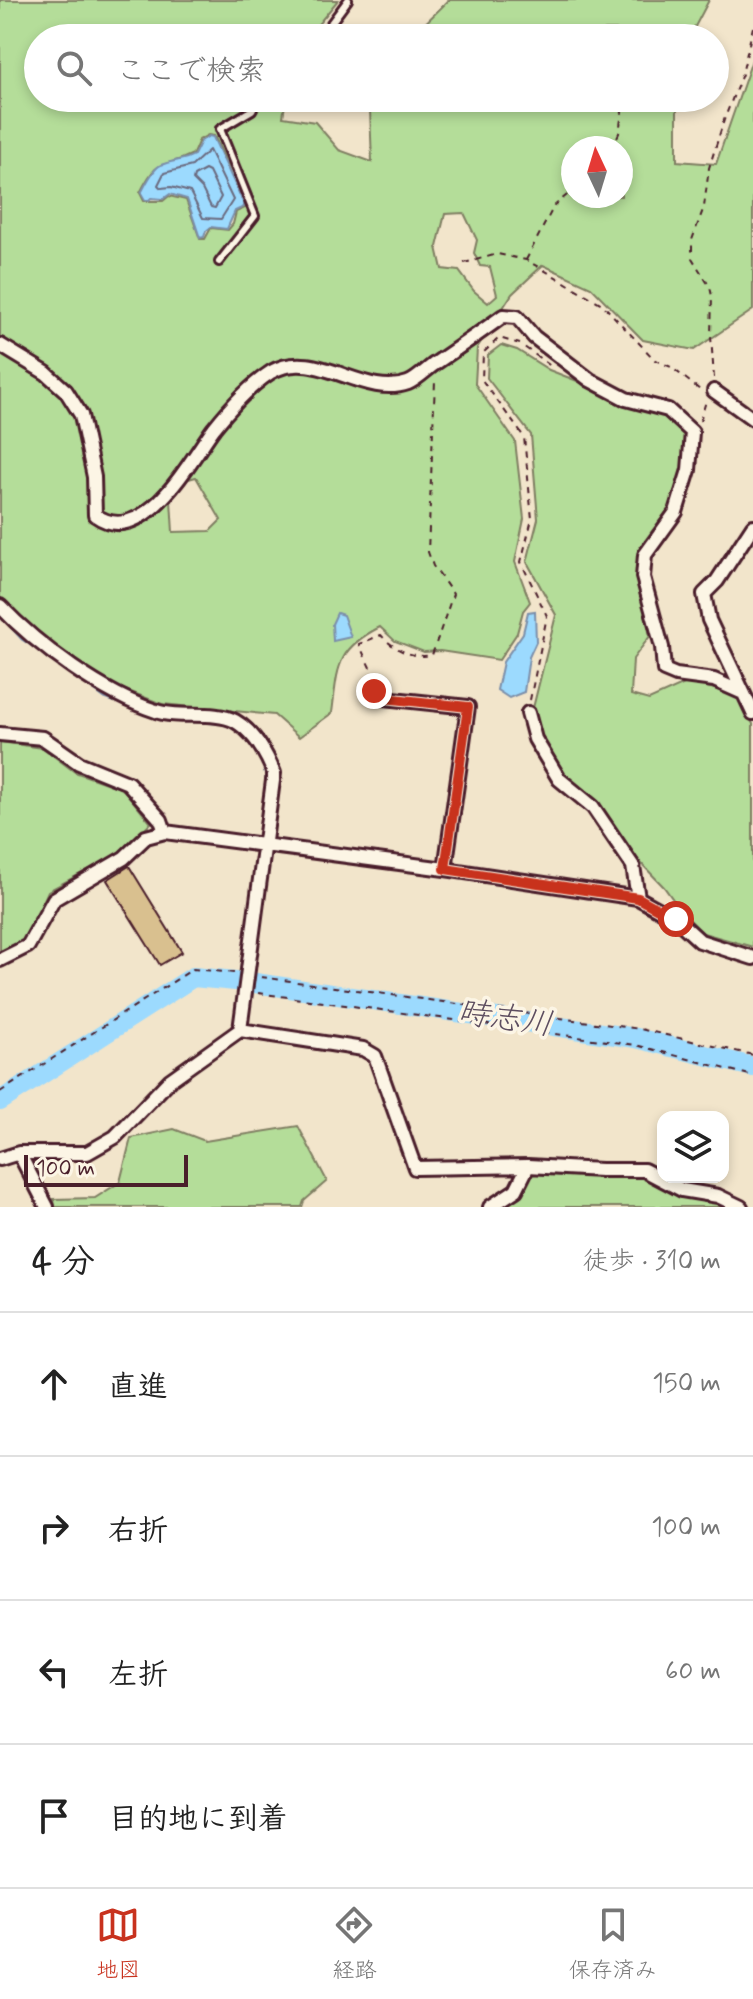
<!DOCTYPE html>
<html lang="ja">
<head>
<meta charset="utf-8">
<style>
	body { margin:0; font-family:Mynerve,"Klee One",sans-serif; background:#f6f6f6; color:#222 }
	.controls { position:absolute; right:24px; bottom:24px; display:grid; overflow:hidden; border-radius:16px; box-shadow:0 4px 12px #0003 }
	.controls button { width:72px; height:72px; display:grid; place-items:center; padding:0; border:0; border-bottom:2px solid #e0e0e0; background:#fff; color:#222; font:40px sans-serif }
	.compass { position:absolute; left:561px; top:136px; width:72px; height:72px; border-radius:50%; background:#fff; box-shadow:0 4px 12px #0003; rotate:356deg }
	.scale { position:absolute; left:24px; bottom:20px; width:164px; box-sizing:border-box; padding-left:8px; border:4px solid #4a1f2b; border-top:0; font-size:22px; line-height:28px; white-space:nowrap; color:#4a1f2b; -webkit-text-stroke:6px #fcf5e5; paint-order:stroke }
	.stop { position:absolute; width:24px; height:24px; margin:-18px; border:6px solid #c8321e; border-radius:50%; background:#fff }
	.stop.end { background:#c8321e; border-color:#fff; box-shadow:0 2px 8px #0008 }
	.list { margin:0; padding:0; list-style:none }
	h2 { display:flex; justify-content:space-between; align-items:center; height:104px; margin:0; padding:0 32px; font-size:34px }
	h2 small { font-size:26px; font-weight:400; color:#767676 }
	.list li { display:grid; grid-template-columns:52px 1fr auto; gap:24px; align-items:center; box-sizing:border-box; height:144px; padding:0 32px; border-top:2px solid #e0e0e0 }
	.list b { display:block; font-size:30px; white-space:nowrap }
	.list em { font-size:26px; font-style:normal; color:#767676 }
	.icon { flex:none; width:44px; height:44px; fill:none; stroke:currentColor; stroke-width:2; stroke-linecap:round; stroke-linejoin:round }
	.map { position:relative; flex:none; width:753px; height:1207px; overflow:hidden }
	.search { position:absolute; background:#fff; box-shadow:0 4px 12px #0003; left:24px; right:24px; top:24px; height:88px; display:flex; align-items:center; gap:20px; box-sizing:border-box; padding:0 28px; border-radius:44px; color:#767676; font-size:30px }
	.sheet { height:680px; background:#fff }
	nav { display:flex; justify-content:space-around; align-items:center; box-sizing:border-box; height:112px; border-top:2px solid #e0e0e0; background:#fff; font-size:22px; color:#767676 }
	nav a { display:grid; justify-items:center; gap:4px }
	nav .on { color:#c8321e }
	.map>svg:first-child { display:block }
	.green { fill:#b4dd99; stroke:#7f7e62; stroke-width:2; fill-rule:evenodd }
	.water { fill:#9cdafe; stroke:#7b8faa; stroke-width:2 }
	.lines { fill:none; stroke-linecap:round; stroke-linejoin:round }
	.shore { stroke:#6b6a7f; stroke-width:2 }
	.stream { stroke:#7b8faa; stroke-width:3 }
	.river { stroke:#9cdafe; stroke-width:20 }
	.building { fill:#d9c08f; stroke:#4a1f2b; stroke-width:2 }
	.service-casing { stroke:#4a1f2b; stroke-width:12 }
	.minor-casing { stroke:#4a1f2b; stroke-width:18 }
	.path { stroke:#4a1f2b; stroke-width:2; stroke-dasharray:6 6; stroke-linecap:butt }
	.service { stroke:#fcf5e5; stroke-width:6 }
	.minor { stroke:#fcf5e5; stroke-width:12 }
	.route { stroke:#c8321e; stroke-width:10 }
	.labels { text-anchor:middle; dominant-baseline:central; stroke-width:7; stroke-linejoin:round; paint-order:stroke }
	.water-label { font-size:32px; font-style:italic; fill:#5e4e60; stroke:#fcf5e5 }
</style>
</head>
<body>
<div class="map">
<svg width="753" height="1207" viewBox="0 0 753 1207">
	<rect width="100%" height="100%" fill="#f2e5cb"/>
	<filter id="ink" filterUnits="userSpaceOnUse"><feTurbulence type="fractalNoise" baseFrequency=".0125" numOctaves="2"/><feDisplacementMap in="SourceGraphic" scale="16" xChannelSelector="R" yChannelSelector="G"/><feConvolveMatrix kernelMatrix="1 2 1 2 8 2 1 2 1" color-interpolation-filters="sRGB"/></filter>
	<g filter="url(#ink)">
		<path class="green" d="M0,0h338l-31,38h-269v60h248l-3,19 32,5 24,28 33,12 -2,-52 6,-12h301v63l39,3 37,-107v253l-59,40 -51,-10 -52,-53 -48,-22 -31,29 -35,54 -2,36 40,57 9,78 -9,43 15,40 -7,9 -6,22 -18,27 -59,-9 -16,1 -29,-11 -15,-14c-45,23 -42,41 -48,86l-33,24 -25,-22 -112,-11 -52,-20 -80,-55 -30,-32zM208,135l6,1 32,67 -1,5 -9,4 -3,12 -5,6 -17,-2 -6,11h-5l-14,-39 -17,-4 -6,5h-19l-4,-8c19,-39 22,-23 53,-39l6,-14zM573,148h48v48h-48zM464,213l13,27 -3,13 6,13 10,1 7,28 -9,8 -14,-12 -15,-20 -17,-2 -5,-22 8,-33zM196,477l25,43 -11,11 -37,1 -3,-48z
			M449,0h260l-20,38h-67l1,-8h-18l-8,8h-187z
			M501,345l16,5 32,20 116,45 20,17 -1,35 -15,41 -31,42 -1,26 13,60 -17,23 -2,36 18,5 40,-18 48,13 16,29v223l-50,-14 -21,-21 -18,-25 -26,-27 -40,-55 -34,-32 -25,-41 -6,-24 23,-93 -29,-53 11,-43 -7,-84 -44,-57 1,-23z
			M0,742l43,6 32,24 48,17 28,34 -29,29 -74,39 -24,53 -24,11z
			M298,1126l29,55 -23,20 -2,6h-247l-1,-8 41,-1 25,-16 11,-44 43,-9 31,12z
			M532,1172l70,5 41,-1 86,31h-227l20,-13z"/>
		<path class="water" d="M209,136l4,1 31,67v3l-9,4 -8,18 -16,-2 -5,4 -2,6 -4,1 -13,-39 -17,-5 -7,5 -12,-1 -2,2h-4l-4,-7c4,-7 12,-25 20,-28 11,-5 23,-4 33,-10l7,-14z
			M535,611l1,31 -7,15 -5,35 -15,6 -12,-8 6,-28 20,-29 5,-21z
			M337,613l6,2 8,22 -18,4 -1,-17z"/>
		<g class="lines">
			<path class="shore" d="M209,150l24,50 -12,19 -18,-1 -13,-26 -19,-5 -10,1 -3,-3 6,-12 28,-7z
				M205,170l4,2 12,25 -6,11 -4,-1 -9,-18 -9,-9 1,-4z"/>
			<path class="stream" d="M0,615l22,24 23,15
				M81,680l24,18 58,20
				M191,721l36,3
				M234,727c18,15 35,37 32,60
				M241,968l8,-51"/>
			<path class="river" d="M255,983l381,55 117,29
				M0,1101l193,-124 43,4"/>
		</g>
		<path class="building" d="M129,866l53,86 -22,13 -53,-85z"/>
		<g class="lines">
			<defs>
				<path id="service" d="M320,38l28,-38
					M219,262l36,-46 -35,-87 32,-19 7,-12"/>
				<path id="minor" d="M0,345l46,28 20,18 15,24 13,62 1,38c49,35 95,-55 119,-87 15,-19 37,-43 57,-56 45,-26 92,27 137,11 8,-3 17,-12 25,-18 23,-16 47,-32 70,-49l14,1 17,20 56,43 36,19 42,11 24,22 -3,38 -13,42 -31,43 -2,22 19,70 2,23 12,5 38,5 27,12
					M714,391l39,28
					M753,526l-36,55 -13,13 5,26 44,93
					M0,606c38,40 103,88 156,105 22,8 59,-1 79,10 19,11 31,32 39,52l-34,257
					M384,698l84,9 -23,162
					M528,713l7,26 24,40 34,28 40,59 5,32
					M0,734l43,4 36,25 49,20 33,37 4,12
					M0,960l28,-14 26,-47 70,-41 22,-21 19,-5 280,37 193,29 38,21 24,22 53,17
					M19,1153l28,54
					M0,1159l19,-6h68l28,-16 55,-57 70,-50 123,19 12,7 40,112 113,-2 73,4h43l38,20 36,6 23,11
					M490,1207l26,-17 12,-24"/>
			</defs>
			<use href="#service" class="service-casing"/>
			<use href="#minor" class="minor-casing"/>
			<path class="path" d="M612,148l7,-15 5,-35
				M526,260l28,-54 19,-16
				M464,263l34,-9 28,6 23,13 53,31 53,56 16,7 29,23
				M714,378l-3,-42 1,-40 -2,-9 -18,-29v-18l12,-33 5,-39 15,-48 18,-46 11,-47
				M700,421l6,-20
				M375,691l-2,-17 -14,-30 22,-9c12,14 32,24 51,20l21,-61 -20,-28 -5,-14 7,-171
				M530,700l17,-84 -26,-54 11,-43 -8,-82 -42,-57 1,-27 16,-15 21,6 32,23
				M261,977l379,52 113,26
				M258,993l378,52 117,31
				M0,1092l193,-123 42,4"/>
			<use href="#service" class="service"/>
			<use href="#minor" class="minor"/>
		</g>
	</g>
	<g class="lines" filter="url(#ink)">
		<path class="route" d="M374,691l10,7 84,9 -23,162 193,29 38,21"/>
	</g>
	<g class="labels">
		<g class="water-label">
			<text transform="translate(505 1019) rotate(8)">時志川</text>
		</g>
	</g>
</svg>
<div class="controls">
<button><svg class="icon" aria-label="layers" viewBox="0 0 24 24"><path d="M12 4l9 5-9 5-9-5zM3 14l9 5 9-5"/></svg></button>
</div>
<svg class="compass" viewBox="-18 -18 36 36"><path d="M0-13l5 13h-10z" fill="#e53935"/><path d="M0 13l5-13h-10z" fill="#767676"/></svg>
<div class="scale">100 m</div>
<div class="stop" style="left:676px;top:919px"></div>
<div class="stop end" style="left:374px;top:691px"></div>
<div class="search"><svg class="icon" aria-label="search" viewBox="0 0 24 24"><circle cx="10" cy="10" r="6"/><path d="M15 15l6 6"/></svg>ここで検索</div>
</div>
<section class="sheet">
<h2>4 分<small>徒歩 · 310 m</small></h2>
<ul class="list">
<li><svg class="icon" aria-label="ahead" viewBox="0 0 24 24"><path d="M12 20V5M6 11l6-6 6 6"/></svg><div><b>直進</b></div><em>150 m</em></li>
<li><svg class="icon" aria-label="right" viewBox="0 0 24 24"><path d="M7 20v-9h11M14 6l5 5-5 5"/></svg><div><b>右折</b></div><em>100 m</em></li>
<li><svg class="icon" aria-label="left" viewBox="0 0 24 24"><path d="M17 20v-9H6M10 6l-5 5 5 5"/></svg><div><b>左折</b></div><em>60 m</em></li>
<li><svg class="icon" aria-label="arrive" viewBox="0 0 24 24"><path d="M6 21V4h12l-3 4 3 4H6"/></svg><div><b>目的地に到着</b></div></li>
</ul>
</section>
<nav>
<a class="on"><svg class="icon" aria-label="map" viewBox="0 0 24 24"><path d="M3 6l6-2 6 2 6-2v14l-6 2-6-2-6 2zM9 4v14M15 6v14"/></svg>地図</a>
<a><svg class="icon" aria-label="directions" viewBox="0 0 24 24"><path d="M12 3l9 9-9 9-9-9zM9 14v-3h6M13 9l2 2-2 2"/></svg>経路</a>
<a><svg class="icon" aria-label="saved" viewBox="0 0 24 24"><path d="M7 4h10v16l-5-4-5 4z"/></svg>保存済み</a>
</nav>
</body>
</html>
